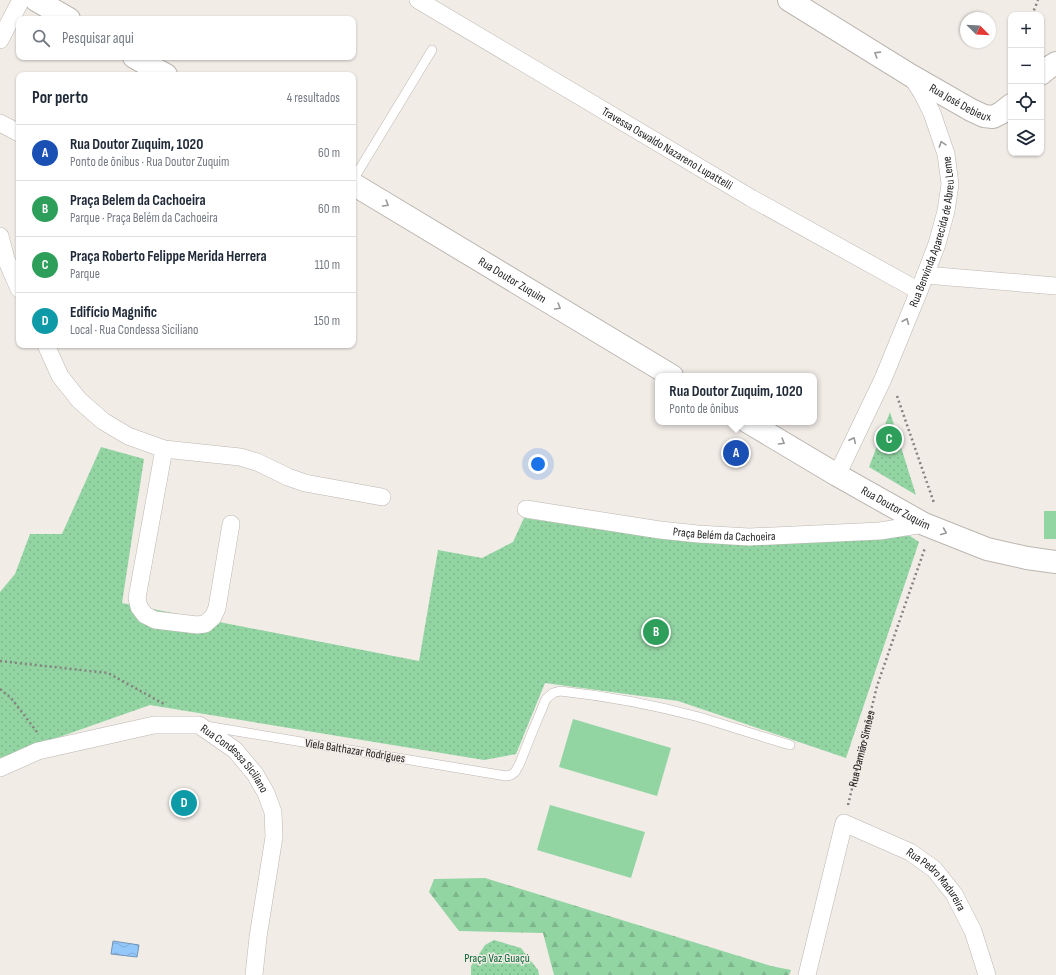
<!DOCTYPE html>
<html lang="pt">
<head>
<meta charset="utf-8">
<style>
	body { margin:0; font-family:"Sofia Sans Condensed",sans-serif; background:#f6f6f7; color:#1f2937 }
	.controls { position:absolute; right:12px; top:12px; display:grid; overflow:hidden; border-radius:8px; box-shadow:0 1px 3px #0004 }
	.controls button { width:36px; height:36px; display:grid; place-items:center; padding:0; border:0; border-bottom:1px solid #e0e1e3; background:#fff; color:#1f2937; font:20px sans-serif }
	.compass { position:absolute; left:960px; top:12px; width:36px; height:36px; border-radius:50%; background:#fff; box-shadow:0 1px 3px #0004; rotate:114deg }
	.you { position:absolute; left:538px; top:464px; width:14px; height:14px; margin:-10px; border:3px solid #fff; border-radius:50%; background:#1a73e8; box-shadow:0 0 0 6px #1a73e833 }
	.badge { display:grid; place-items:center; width:26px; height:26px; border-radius:50%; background:#0f766e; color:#fff; font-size:13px; font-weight:700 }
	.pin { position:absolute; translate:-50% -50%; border:2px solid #fff; box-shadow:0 1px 4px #0006 }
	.popup { position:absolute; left:655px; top:373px; width:162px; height:52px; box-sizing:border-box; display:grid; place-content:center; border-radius:8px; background:#fff; filter:drop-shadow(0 1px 3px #0005); font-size:13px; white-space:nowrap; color:#747a83 }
	.popup b { font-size:15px; color:#1f2937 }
	.popup::after { content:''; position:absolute; left:50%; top:100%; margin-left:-8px; border:8px solid transparent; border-top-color:#fff }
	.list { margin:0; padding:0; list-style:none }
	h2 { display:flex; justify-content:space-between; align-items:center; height:52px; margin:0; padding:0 16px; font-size:17px }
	h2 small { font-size:13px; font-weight:400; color:#747a83 }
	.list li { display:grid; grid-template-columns:26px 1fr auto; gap:12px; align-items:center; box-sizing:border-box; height:56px; padding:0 16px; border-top:1px solid #e0e1e3 }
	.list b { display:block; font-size:15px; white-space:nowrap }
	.list p { margin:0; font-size:13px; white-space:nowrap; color:#747a83 }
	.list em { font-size:13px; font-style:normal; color:#747a83 }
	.icon { flex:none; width:22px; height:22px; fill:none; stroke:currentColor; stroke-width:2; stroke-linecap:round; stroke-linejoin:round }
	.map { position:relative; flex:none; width:1056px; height:975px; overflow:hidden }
	.search { position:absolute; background:#fff; box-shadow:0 1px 3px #0004; left:16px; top:16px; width:340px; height:44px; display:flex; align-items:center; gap:10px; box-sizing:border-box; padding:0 14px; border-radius:8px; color:#747a83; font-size:15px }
	.panel { position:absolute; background:#fff; box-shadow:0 1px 3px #0004; left:16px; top:72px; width:340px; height:276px; border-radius:8px }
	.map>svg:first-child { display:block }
	.green { fill:#92d5a3 }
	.forest { fill:url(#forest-firs) }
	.park { fill:url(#park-dots) }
	.water { fill:url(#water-waves); stroke:#7195b8 }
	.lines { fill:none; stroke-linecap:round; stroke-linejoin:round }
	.service-casing { stroke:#bcb6b1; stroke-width:10 }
	.minor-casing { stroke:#bcb6b1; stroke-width:18 }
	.tertiary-casing { stroke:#bcb6b1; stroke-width:24 }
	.primary-casing { stroke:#bcb6b1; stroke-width:24 }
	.path { stroke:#85817e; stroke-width:2.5; stroke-dasharray:2 3; stroke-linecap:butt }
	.service { stroke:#fff; stroke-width:9 }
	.minor { stroke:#fff; stroke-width:17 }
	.tertiary { stroke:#fff; stroke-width:22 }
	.primary { stroke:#fff; stroke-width:22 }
	.oneway { stroke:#9a9999 }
	.labels { text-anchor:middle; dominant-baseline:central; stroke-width:3; stroke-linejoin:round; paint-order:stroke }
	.street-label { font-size:12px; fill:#1f1d1c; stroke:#f2ece7 }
	.park-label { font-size:12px; fill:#036431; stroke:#f2ece7 }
</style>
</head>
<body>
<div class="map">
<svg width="1056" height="975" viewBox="0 0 1056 975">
	<defs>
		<pattern id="forest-firs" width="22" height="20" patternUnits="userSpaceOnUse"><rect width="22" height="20" fill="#92d5a3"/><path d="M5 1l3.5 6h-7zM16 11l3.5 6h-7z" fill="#7db68c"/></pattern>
		<pattern id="park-dots" width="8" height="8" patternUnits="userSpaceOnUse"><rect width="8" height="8" fill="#92d5a3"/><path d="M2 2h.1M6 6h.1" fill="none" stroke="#7db68c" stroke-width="1.8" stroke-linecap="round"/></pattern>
		<pattern id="water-waves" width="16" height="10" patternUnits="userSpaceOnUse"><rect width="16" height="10" fill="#94c8fb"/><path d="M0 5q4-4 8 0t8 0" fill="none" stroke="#7fabd7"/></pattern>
	</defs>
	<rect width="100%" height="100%" fill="#f2ece7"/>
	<path class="green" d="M1044,511h12v28h-12z
		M573,719l98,29 -14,48 -98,-29z
		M550,805l95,27 -14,46 -94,-28z"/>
	<path class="forest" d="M485,878l286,88 20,4 -2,5h-235l-11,-42 -84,-2 -30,-39 5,-13z"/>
	<path class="park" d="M890,412l26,83 -47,-28z
		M101,447l43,12 -22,144 297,58 19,-111 44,8 31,-16 11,-24 166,24 220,-6 9,6 -73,216 -168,-57 -133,-18 -29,71 -32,6 -334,-55 -150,53v-166l15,-18 15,-40h32z
		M494,940l27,8 17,22 1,5h-68v-9l14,-21z"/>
	<path class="water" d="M113,941l26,4 -2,12 -26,-3z"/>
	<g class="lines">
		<defs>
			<path id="service" d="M353,180l79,-130
				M206,726l300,50 5,-1 4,-3 5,-9 11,-28 15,-36 7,-6 7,-2c47,5 94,14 139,26 30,9 60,19 91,28"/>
			<g id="minor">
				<path id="s2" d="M418,0l333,198 168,93"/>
				<path d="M0,40l21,-40"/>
				<path d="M0,123l19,10"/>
				<path d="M0,236l6,23 13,30"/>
				<path d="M925,275l131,11"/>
				<path d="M46,345l14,31 19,24 24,21 25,15 36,13 76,8 17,5 31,15 17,6 77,14"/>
				<path d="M164,449l-27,149 2,9 6,8 10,5 42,5 8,-1 8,-7 4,-9 14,-84"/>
				<path id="s3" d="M837,475l46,-96 36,-88 18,-47 9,-33 4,-27 -4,-30 -14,-41 -10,-20 -11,-17"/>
				<path id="s4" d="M526,509l134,21 38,4 51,3 131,-6 44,-7"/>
				<path id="s5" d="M0,768l38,-17 116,-26h45l36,25 20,24 11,19 7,19 1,25 -16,100 -4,38"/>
				<path id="s6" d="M807,975l37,-152 66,29 24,17 20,25 19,37 14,44"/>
			</g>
			<g id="tertiary">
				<path id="s7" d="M789,0l121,75 61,35 13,6 9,1 8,-4 10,-8"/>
				<path d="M1041,74l7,-6 8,-5"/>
			</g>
			<g id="primary">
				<path d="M36,0l33,19"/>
				<path d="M134,57l32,18"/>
				<path id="s8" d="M353,184l319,192"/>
				<path id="s9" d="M748,422l89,53 87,49 63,25 40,9 29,4"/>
			</g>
		</defs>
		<use href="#service" class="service-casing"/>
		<use href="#minor" class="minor-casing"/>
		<use href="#tertiary" class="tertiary-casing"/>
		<use href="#primary" class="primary-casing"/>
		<g class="path">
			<path d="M1032,15l6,-15"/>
			<path d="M897,396l37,107"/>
			<path d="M0,661l108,12 56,31"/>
			<path d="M0,689l11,9 26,34"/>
			<path id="s1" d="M848,805l29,-119 28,-81 20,-57"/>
		</g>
		<use href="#service" class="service"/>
		<use href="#minor" class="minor"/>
		<use href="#tertiary" class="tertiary"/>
		<use href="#primary" class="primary"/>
	</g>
	<defs><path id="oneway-chevron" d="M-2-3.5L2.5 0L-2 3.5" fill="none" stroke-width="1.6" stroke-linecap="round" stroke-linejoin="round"/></defs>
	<g class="oneway">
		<use href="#oneway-chevron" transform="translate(877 54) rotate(-148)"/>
		<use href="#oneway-chevron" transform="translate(942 144) rotate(-108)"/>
		<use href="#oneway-chevron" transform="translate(386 204) rotate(31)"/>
		<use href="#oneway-chevron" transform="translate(558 307) rotate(31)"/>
		<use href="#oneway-chevron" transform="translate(906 321) rotate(-67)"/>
		<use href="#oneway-chevron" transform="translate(853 440) rotate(-64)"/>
		<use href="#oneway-chevron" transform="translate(782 442) rotate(31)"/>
		<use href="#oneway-chevron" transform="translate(944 532) rotate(22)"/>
	</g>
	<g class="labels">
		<g class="street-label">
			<text stroke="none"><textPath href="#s7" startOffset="200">Rua José Debieux</textPath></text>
			<text stroke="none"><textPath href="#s2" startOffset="290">Travessa Oswaldo Nazareno Lupattelli</textPath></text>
			<text stroke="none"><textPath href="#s3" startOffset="263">Rua Benvinda Aparecida de Abreu Leme</textPath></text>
			<text stroke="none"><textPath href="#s8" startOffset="186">Rua Doutor Zuquim</textPath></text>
			<text stroke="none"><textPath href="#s9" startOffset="171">Rua Doutor Zuquim</textPath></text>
			<text stroke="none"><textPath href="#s4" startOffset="200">Praça Belém da Cachoeira</textPath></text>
			<text stroke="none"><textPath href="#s1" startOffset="58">Rua Damião Simões</textPath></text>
			<text transform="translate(355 751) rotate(9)">Viela Balthazar Rodrigues</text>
			<text stroke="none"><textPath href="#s5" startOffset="255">Rua Condessa Siciliano</textPath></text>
			<text stroke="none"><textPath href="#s6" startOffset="267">Rua Pedro Madureira</textPath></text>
		</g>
		<g class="park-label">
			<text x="497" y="958">Praça Vaz Guaçú</text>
		</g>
	</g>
</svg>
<div class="controls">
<button>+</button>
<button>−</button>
<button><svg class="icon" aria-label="locate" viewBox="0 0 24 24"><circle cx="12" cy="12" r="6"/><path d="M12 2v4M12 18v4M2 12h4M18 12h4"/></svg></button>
<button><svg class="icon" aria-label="layers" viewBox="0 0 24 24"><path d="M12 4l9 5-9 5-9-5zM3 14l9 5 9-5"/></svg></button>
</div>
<svg class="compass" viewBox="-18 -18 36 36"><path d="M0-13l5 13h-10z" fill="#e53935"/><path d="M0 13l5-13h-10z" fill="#747a83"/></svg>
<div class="you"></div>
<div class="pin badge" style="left:736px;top:453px;background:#1a4fb4">A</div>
<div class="popup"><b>Rua Doutor Zuquim, 1020</b>Ponto de ônibus</div>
<div class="pin badge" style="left:656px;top:632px;background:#2e9e5b">B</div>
<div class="pin badge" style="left:889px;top:439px;background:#2e9e5b">C</div>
<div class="pin badge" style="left:184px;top:803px;background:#0f9aa8">D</div>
<div class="search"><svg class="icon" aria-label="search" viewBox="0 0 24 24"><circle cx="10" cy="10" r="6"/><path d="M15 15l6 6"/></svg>Pesquisar aqui</div>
<section class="panel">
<h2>Por perto<small>4 resultados</small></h2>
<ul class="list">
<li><span class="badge" style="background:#1a4fb4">A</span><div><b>Rua Doutor Zuquim, 1020</b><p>Ponto de ônibus · Rua Doutor Zuquim</p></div><em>60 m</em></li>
<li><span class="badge" style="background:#2e9e5b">B</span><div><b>Praça Belem da Cachoeira</b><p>Parque · Praça Belém da Cachoeira</p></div><em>60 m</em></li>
<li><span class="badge" style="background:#2e9e5b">C</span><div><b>Praça Roberto Felippe Merida Herrera</b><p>Parque</p></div><em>110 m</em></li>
<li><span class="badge" style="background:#0f9aa8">D</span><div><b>Edifício Magnific</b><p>Local · Rua Condessa Siciliano</p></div><em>150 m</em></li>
</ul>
</section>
</div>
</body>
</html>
